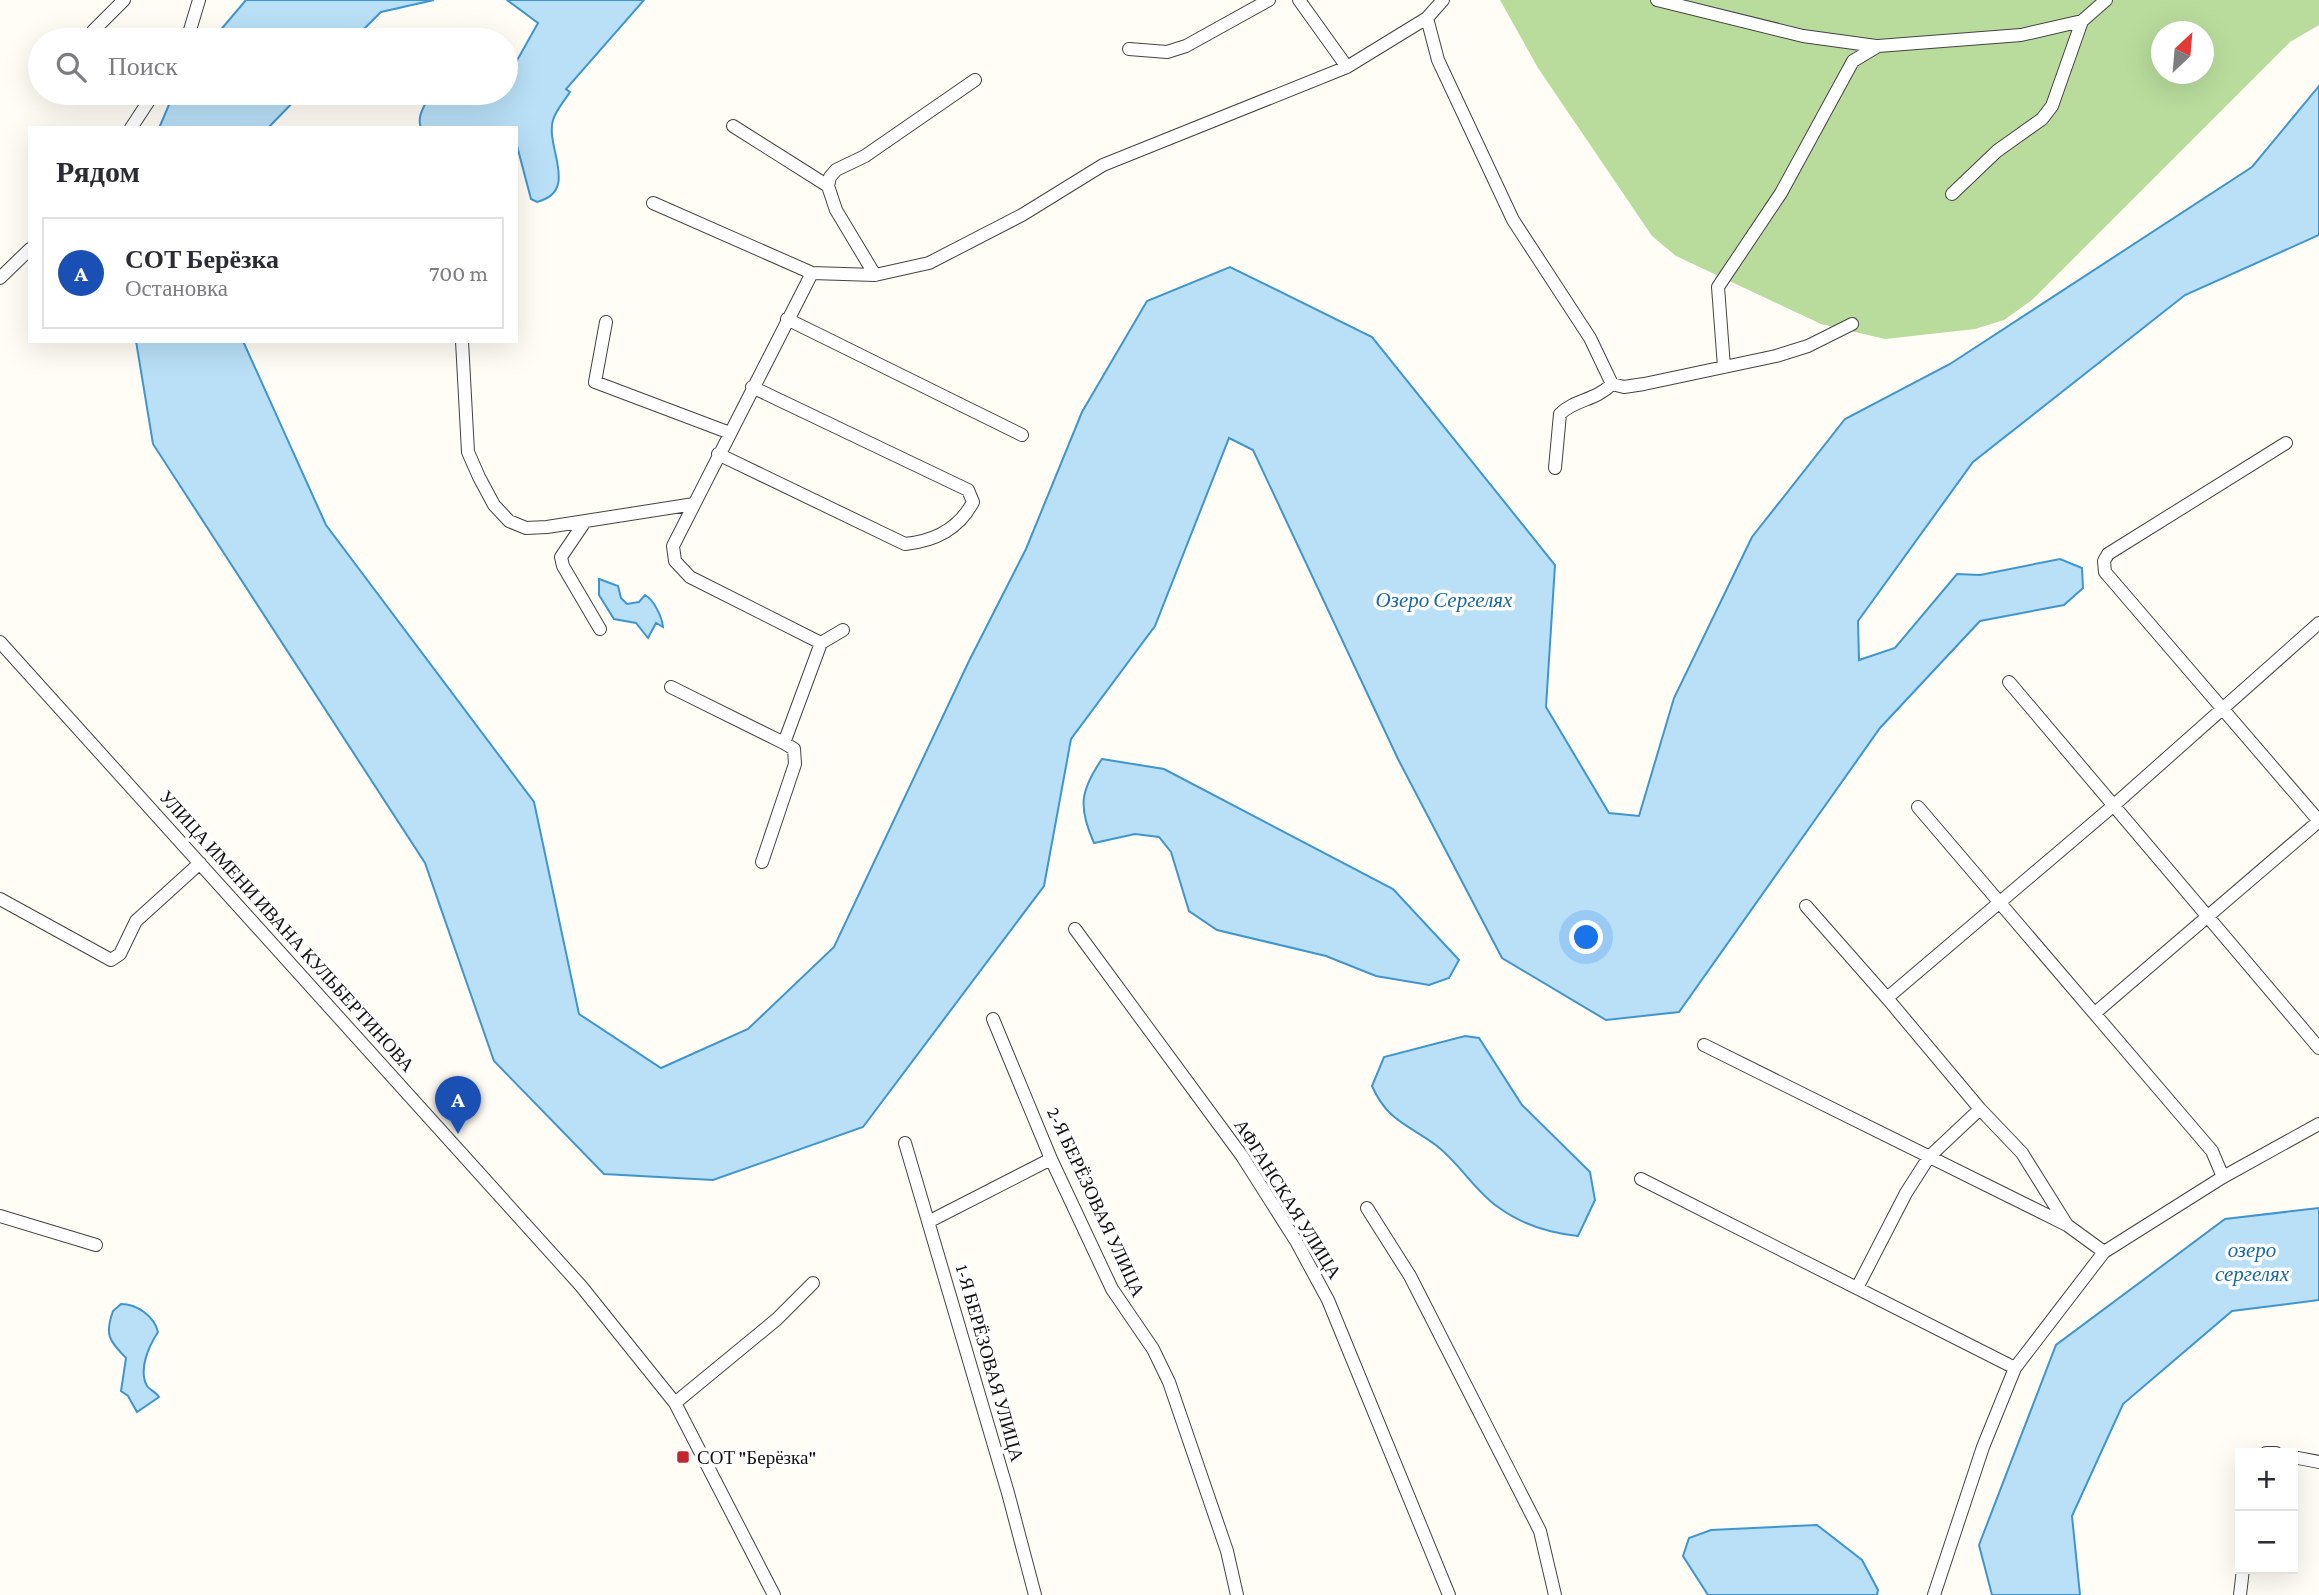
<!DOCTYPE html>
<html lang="ru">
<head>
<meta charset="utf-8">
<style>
	body { margin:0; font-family:"Crimson Pro",serif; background:#f7f7f7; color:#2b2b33 }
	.controls { position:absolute; right:21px; bottom:21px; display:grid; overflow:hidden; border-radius:0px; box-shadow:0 7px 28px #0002 }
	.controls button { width:63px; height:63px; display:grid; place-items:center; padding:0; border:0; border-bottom:2px solid #e1e1e2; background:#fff; color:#2b2b33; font:35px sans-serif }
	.compass { position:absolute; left:2151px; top:21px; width:63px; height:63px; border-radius:50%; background:#fff; box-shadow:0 7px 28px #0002; rotate:26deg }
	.you { position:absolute; left:1587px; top:938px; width:24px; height:24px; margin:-18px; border:5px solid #fff; border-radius:50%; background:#1a73e8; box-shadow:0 0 0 10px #1a73e833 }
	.badge { display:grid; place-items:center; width:46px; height:46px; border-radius:50%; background:#db2777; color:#fff; font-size:23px; font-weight:700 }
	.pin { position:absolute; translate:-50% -58px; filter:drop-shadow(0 2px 4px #0008) }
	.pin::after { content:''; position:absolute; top:37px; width:24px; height:21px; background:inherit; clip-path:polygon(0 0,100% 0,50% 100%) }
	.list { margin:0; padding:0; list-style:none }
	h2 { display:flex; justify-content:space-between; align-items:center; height:91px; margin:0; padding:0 28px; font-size:30px }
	h2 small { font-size:23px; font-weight:400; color:#7c7c81 }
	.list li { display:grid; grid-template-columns:46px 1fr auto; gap:21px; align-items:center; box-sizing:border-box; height:112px; margin:0 14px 14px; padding:0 14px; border:2px solid #e1e1e2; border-radius:0px }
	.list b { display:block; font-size:26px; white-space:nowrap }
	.list p { margin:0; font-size:23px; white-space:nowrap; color:#7c7c81 }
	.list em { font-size:23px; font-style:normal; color:#7c7c81 }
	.icon { flex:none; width:38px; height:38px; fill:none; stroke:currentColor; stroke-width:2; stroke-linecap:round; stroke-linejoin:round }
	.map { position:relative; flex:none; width:2319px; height:1595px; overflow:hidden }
	.search { position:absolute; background:#fff; box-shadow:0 7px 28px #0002; left:28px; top:28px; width:490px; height:77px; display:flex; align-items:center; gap:18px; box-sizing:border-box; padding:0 24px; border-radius:38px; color:#7c7c81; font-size:26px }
	.panel { position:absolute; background:#fff; box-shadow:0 7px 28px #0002; left:28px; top:126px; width:490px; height:217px; border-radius:0px }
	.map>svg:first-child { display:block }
	.forest { fill:#b9dc9c; fill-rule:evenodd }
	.water { fill:#b9e0f7; stroke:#3f96cf; stroke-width:2 }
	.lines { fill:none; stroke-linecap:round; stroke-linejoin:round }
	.minor-casing { stroke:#444; stroke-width:14 }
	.minor { stroke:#fff; stroke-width:12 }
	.poi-dot { fill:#c4262e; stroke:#fff; stroke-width:2.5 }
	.labels { text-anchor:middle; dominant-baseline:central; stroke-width:7; stroke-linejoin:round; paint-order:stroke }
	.street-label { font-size:19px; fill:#111; stroke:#fff }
	.poi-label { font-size:19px; fill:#111; stroke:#fff; text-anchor:start }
	.water-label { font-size:21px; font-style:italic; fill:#1768a6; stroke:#fff }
</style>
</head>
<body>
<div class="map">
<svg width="2319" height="1595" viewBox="0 0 2319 1595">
	<rect width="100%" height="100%" fill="#fffdf5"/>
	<path class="forest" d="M1500,0h819v25l-29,17 -258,258 -28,20 -29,9 -90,10 -64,-15 -145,-68 -24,-20 -114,-168zM2162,32h42v42h-42z"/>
	<path class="water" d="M246,0h188l-53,12 -28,28h-141z
		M507,0h137l-78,89 4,3c-5,8 -14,18 -17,28 -8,27 27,71 -16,82l-6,-3 -15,-57v-14h-95c-4,-11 2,-19 6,-28l6,-3 25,4 16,-8h32v-33l9,4 23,-41z
		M2319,86v149l-134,60 -212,167 -115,159 1,39 36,-12 62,-74 23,1 80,-16 22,9 1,20 -19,17 -84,16 -100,107 -201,284 -73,8 -104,-62 -104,-199 -145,-309 -24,-12 -74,188 -84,113 -27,147 -181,241 -150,53 -109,-6 -110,-113 -69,-198 -272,-419 -17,-103h107l83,184 208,277 45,212 82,54 87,-39 86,-82 135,-286 57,-112 56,-137 65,-111 83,-34 142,70 183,228 -9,142 63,106 30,3 35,-118 78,-161 93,-118 105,-55 302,-197z
		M174,93h128l-34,35h-109z
		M599,579l19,7 3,12 6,6 12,-2 6,-7c9,5 17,22 18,32l-7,-4 -8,15 -12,-15 -22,-4 -15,-24z
		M1102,759l62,10 229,120 66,71 -10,18 -20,7 -53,-9 -50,-20 -109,-26 -28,-19 -18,-59 -12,-15 -24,-3 -41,9c-16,-36 -14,-52 8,-84z
		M1465,1036l14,2 43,67 68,67 5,28 -17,36c-28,-3 -57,-12 -80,-29 -23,-16 -38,-43 -61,-61 -29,-22 -49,-24 -65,-60l12,-29z
		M2319,1208v92l-87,11 -109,93 -51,112 8,79h-88l-13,-50 77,-200 169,-126z
		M121,1304c16,0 33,12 37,28 -9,14 -20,37 -11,54 3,4 9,6 12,11l-22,15 -9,-16 -7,-5 5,-33c-16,-17 -22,-22 -13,-47z
		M1817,1525l45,35 16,30 -1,5h-169l-25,-39 6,-18 22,-8z"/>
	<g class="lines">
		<defs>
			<path id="minor" d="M1299,0l48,67
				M1657,0l146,36 73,10
				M1427,18l11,42 75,160 77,118 22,46 12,3 20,-3 132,-28 32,-10 44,-22
				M2082,21l24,-21
				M93,31l31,-31
				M187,40l12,-40
				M1129,49l38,3 19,-6 83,-46
				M733,126l95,60 8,24 39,65
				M131,128l23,-35
				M828,186l2,-9 6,-7 29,-14 110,-76
				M653,203l159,70 63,2 54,-12 93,-48 81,-50 244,-98 80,-49 16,-18
				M812,273l-139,273 2,15 15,16 131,66 22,-13
				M0,278l30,-29
				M787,319l235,116
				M606,322l-11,60 135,51
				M462,341l6,111 11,25 15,28 15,16 17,7 21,-1 147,-23
				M1724,367l-6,-80 63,-94 72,-132 25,-15 143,-11 61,-14 -30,85 -10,13 -45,32 -45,43
				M2286,443l-178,111 -4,7 1,11 214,249
				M718,454l187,90c30,-3 54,-15 68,-42l-5,-12 -216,-103
				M1555,468l5,-54c15,-15 35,-13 52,-30
				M584,523l-23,34 2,9 37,63
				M0,642l581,644 94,117 99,192
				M2009,682l310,366
				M671,687l113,56 37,-100
				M1918,807l294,344 11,26
				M762,862l33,-98 -1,-15 -10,-6
				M0,899l111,61 9,-6 16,-33 64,-58
				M1806,906l81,92 226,-192 206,-183
				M1075,929l167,227 54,85 32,59 121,295
				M1887,998l93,111 42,44 45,72
				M2095,1013l224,-192
				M993,1019l58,140 61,130 41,60 16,33 58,169 10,44
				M1704,1045l363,180 37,27
				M905,1143l103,350 27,102
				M1641,1179l374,189
				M1367,1208l43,68 130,255 15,64
				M0,1216l96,29
				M930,1221l121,-62
				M1857,1288l49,-95 23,-36 51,-48
				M675,1403l102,-84 36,-36
				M2266,1453h10
				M2293,1457l26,5
				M1934,1595l49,-148 32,-79 89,-116 119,-75 96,-53
				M2240,1595l3,-26"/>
		</defs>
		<use href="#minor" class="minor-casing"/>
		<use href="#minor" class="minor"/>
	</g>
	<rect class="poi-dot" x="676" y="1450" width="14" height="14" rx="3.5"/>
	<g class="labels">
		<g class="street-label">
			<text transform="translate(287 931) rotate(48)">УЛИЦА ИМЕНИ ИВАНА КУЛЬБЕРТИНОВА</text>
			<text transform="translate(1288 1199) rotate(58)">АФГАНСКАЯ УЛИЦА</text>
			<text transform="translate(1096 1202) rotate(65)">2-Я БЕРЁЗОВАЯ УЛИЦА</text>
			<text transform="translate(990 1363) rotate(74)">1-Я БЕРЁЗОВАЯ УЛИЦА</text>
		</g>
		<g class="poi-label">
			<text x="697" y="1457">СОТ "Берёзка"</text>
		</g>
		<g class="water-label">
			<text x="1444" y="600">Озеро Сергелях</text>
			<text x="2252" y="1250">озеро<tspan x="2252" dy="24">сергелях</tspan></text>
		</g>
	</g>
</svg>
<div class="controls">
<button>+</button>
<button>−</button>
</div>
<svg class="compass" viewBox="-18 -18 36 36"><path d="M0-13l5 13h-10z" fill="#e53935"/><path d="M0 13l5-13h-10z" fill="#7c7c81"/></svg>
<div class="you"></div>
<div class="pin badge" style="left:458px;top:1134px;background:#1a4fb4">A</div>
<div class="search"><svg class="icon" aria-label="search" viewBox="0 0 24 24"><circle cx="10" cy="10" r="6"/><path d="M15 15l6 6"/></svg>Поиск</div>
<section class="panel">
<h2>Рядом<small></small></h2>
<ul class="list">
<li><span class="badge" style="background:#1a4fb4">A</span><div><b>СОТ Берёзка</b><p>Остановка</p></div><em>700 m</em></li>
</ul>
</section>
</div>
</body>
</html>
